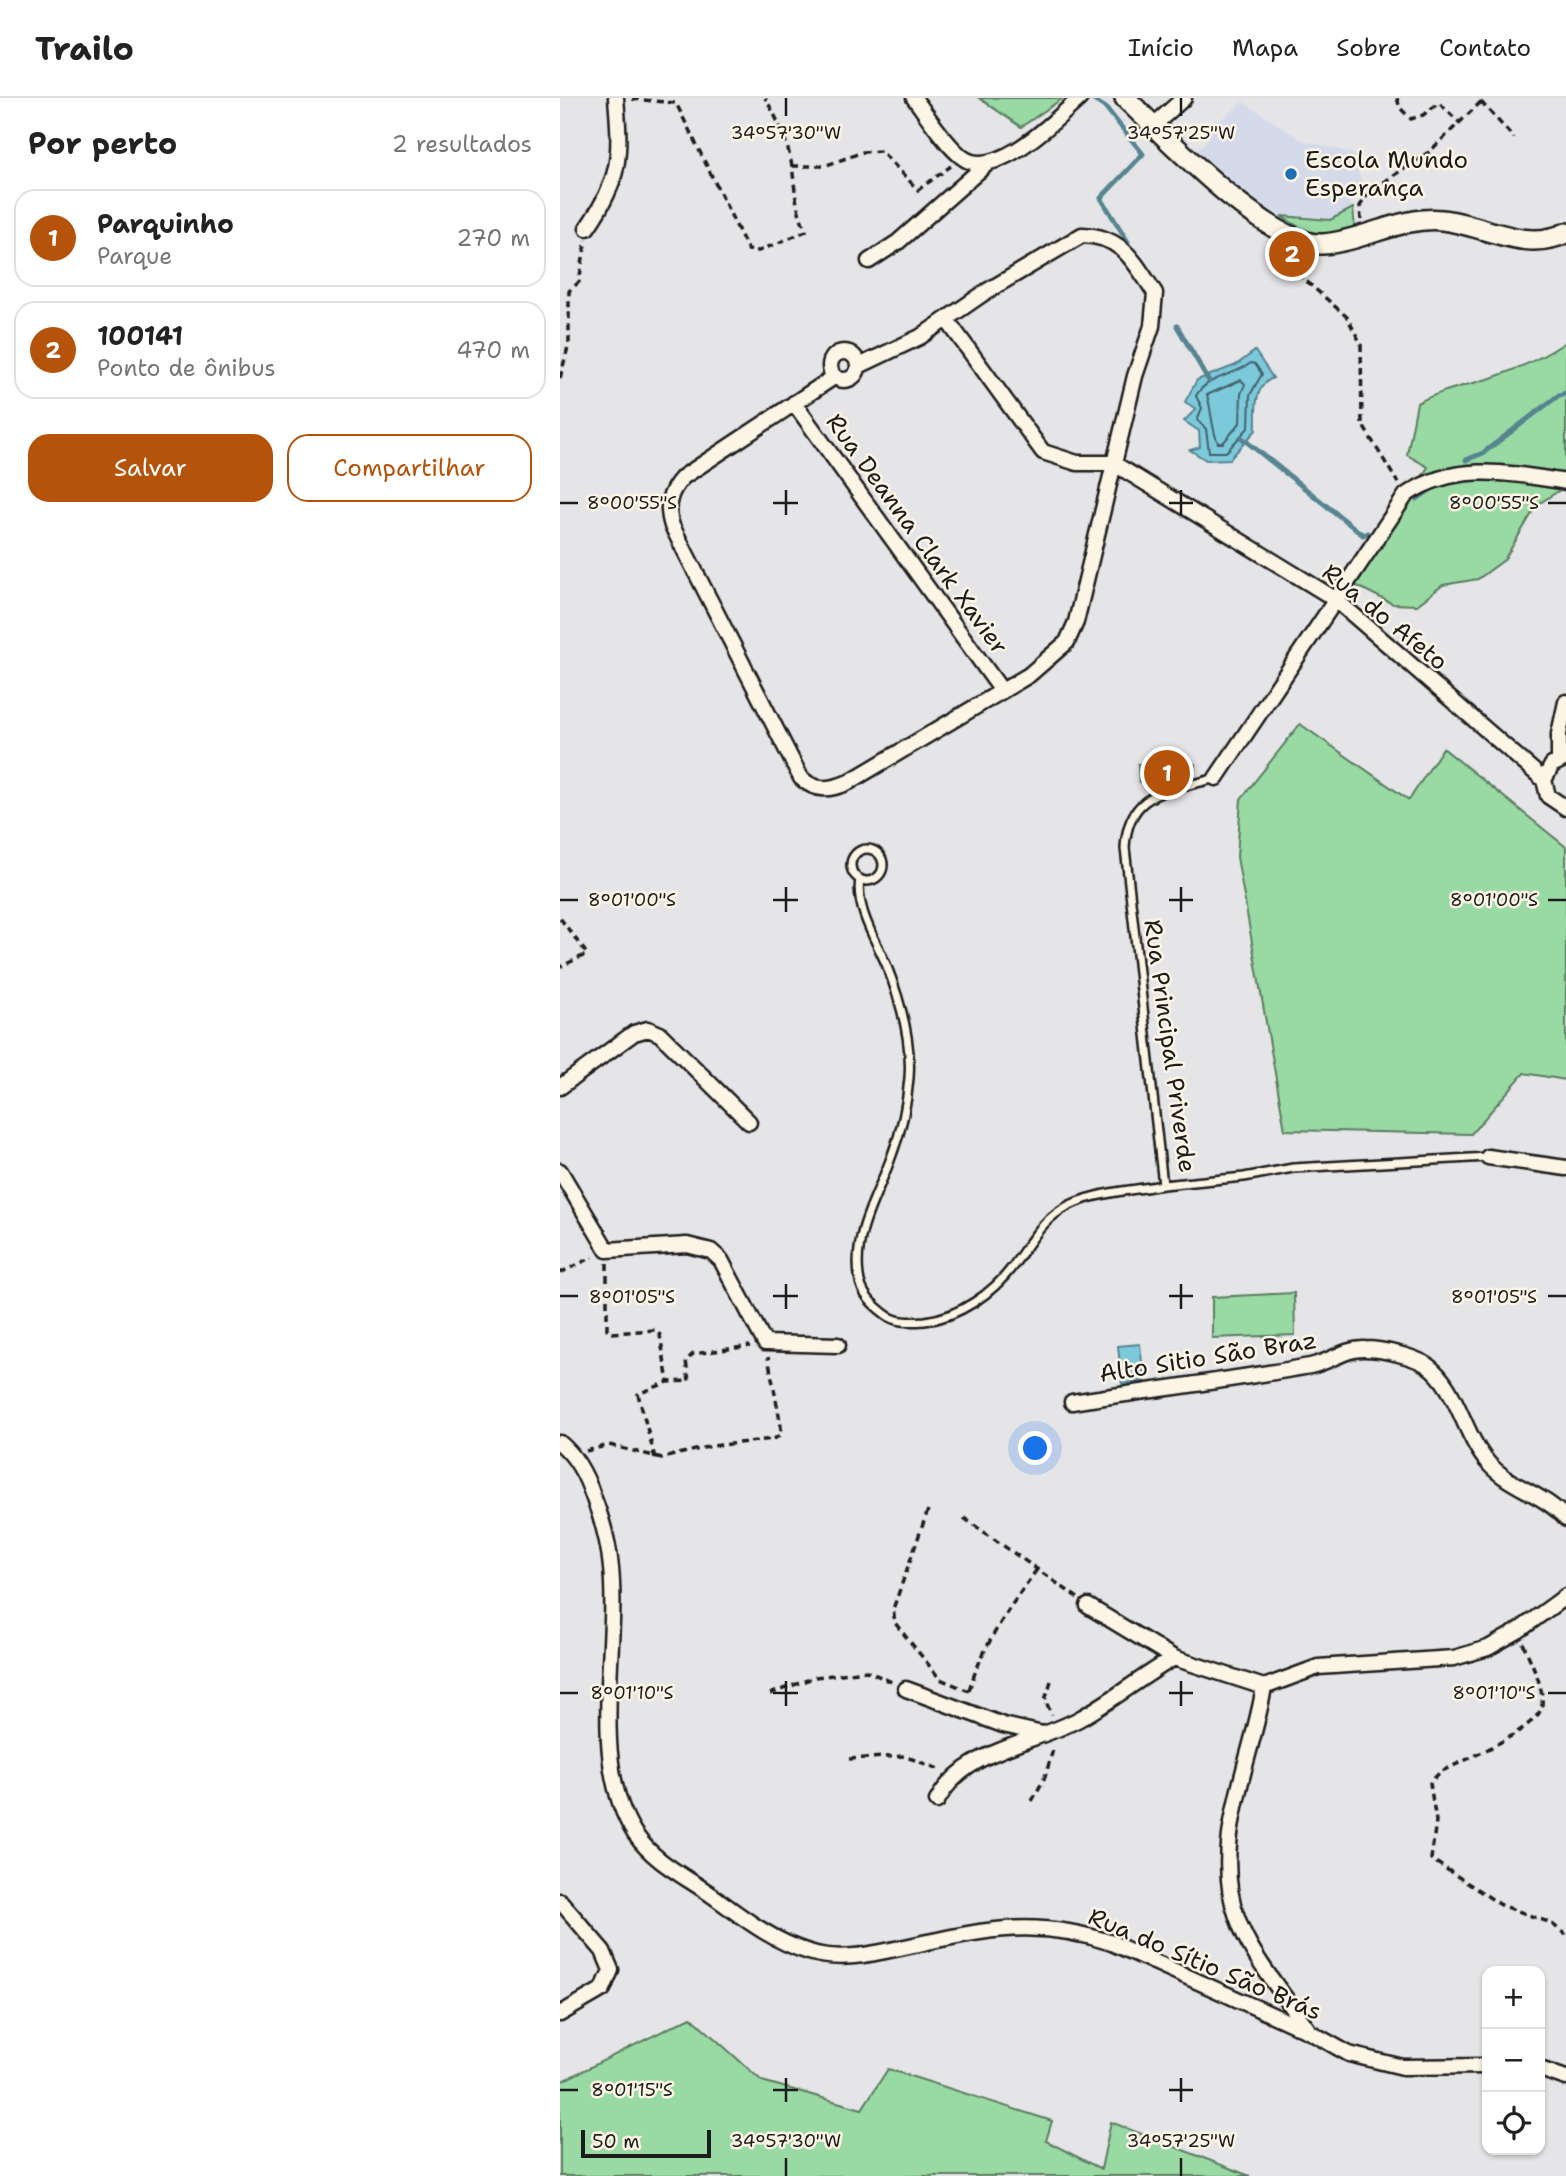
<!DOCTYPE html>
<html lang="pt">
<head>
<meta charset="utf-8">
<style>
	body { margin:0; font-family:"Shantell Sans",sans-serif; background:#f2f2f2; color:#222 }
	.controls { position:absolute; right:21px; bottom:21px; display:grid; overflow:hidden; border-radius:14px; box-shadow:0 2px 5px #0004 }
	.controls button { width:63px; height:63px; display:grid; place-items:center; padding:0; border:0; border-bottom:2px solid #e0e0e0; background:#fff; color:#222; font:35px sans-serif }
	.scale { position:absolute; left:21px; bottom:18px; width:130px; box-sizing:border-box; padding-left:7px; border:4px solid #1c1c1c; border-top:0; font-size:19px; line-height:24px; white-space:nowrap; color:#1c1c1c; -webkit-text-stroke:5px #fcf5e5; paint-order:stroke }
	.you { position:absolute; left:476px; top:1351px; width:24px; height:24px; margin:-18px; border:5px solid #fff; border-radius:50%; background:#1a73e8; box-shadow:0 0 0 10px #1a73e833 }
	.badge { display:grid; place-items:center; width:46px; height:46px; border-radius:50%; background:#b45309; color:#fff; font-size:23px; font-weight:700 }
	.pin { position:absolute; translate:-50% -50%; border:4px solid #fff; box-shadow:0 2px 7px #0006 }
	.list { margin:0; padding:0; list-style:none }
	h2 { display:flex; justify-content:space-between; align-items:center; height:91px; margin:0; padding:0 28px; font-size:30px }
	h2 small { font-size:23px; font-weight:400; color:#767676 }
	.list li { display:grid; grid-template-columns:46px 1fr auto; gap:21px; align-items:center; box-sizing:border-box; height:98px; margin:0 14px 14px; padding:0 14px; border:2px solid #e0e0e0; border-radius:21px }
	.list b { display:block; font-size:26px; white-space:nowrap }
	.list p { margin:0; font-size:23px; white-space:nowrap; color:#767676 }
	.list em { font-size:23px; font-style:normal; color:#767676 }
	.actions { display:flex; gap:14px; padding:21px 28px }
	.actions a { flex:1; padding:16px 0; border:2px solid #b45309; border-radius:21px; text-align:center; font-size:24px; color:#b45309 }
	.actions .main { background:#b45309; color:#fff }
	.icon { flex:none; width:38px; height:38px; fill:none; stroke:currentColor; stroke-width:2; stroke-linecap:round; stroke-linejoin:round }
	.map { position:relative; flex:none; width:1006px; height:2078px; overflow:hidden }
	header { display:flex; align-items:center; gap:42px; box-sizing:border-box; height:98px; padding:0 35px; background:#fff; border-bottom:2px solid #e0e0e0 }
	header strong { font-size:33px }
	nav { display:flex; gap:38px; margin-inline-start:auto; font-size:24px }
	main { display:flex }
	aside { flex:1; background:#fff }
	.map>svg:first-child { display:block }
	.built { fill:#d4daea }
	.green { fill:#99daa4; stroke:#5a7b60; stroke-width:2 }
	.water { fill:#7dc9dc; stroke:#56848f; stroke-width:2 }
	.lines { fill:none; stroke-linecap:round; stroke-linejoin:round }
	.shore { stroke:#436169; stroke-width:2 }
	.stream { stroke:#56848f; stroke-width:5 }
	.lane-casing { stroke:#1c1c1c; stroke-width:12 }
	.street-casing { stroke:#1c1c1c; stroke-width:19 }
	.secondary-casing { stroke:#1c1c1c; stroke-width:24 }
	.path { stroke:#1c1c1c; stroke-width:3.5; stroke-dasharray:7 5; stroke-linecap:butt }
	.lane { stroke:#fcf5e5; stroke-width:7 }
	.street { stroke:#fcf5e5; stroke-width:14 }
	.secondary { stroke:#fcf5e5; stroke-width:19 }
	.ticks { fill:none; stroke:#1c1c1c; stroke-width:2.5 }
	.poi-dot { fill:#1f6fb2; stroke:#fcf5e5; stroke-width:2.5 }
	.labels { text-anchor:middle; dominant-baseline:central; stroke-width:5; stroke-linejoin:round; paint-order:stroke }
	.poi-label { font-size:24px; fill:#1c1c1c; stroke:#fcf5e5; text-anchor:start }
	.street-label { font-size:24px; fill:#1c1c1c; stroke:#fcf5e5 }
	.ticks-label { font-size:18px; text-anchor:middle; fill:#1c1c1c; stroke:#fcf5e5; stroke-width:5; stroke-linejoin:round; paint-order:stroke }
</style>
</head>
<body>
<header>
<strong>Trailo</strong>
<nav><a>Início</a><a>Mapa</a><a>Sobre</a><a>Contato</a></nav>
</header>
<main>
<aside>
<h2>Por perto<small>2 resultados</small></h2>
<ul class="list">
<li><span class="badge">1</span><div><b>Parquinho</b><p>Parque</p></div><em>270 m</em></li>
<li><span class="badge">2</span><div><b>100141</b><p>Ponto de ônibus</p></div><em>470 m</em></li>
</ul>
<div class="actions"><a class="main">Salvar</a><a>Compartilhar</a></div>
</aside>
<div class="map">
<svg width="1006" height="2078" viewBox="0 0 1006 2078">
	<rect width="100%" height="100%" fill="#e5e5e8"/>
	<filter id="ink" filterUnits="userSpaceOnUse"><feTurbulence type="fractalNoise" baseFrequency=".0143" numOctaves="2"/><feDisplacementMap in="SourceGraphic" scale="14" xChannelSelector="R" yChannelSelector="G"/><feConvolveMatrix kernelMatrix="1 2 1 2 8 2 1 2 1" color-interpolation-filters="sRGB"/></filter>
	<g filter="url(#ink)">
		<path class="built" d="M683,4l59,38 52,14 10,39 -15,8 4,7 -23,12 -49,-4 -32,-18 -51,-47 12,-14 1,-14 8,-2z"/>
		<path class="green" d="M419,0h84l-42,29z
			M793,110l2,20c-38,9 -41,9 -74,-12l49,4z
			M1006,244v144l-29,19 -33,55 -26,19 -35,6 -26,20 -24,-1 -38,-19 73,-118 -21,-12 10,-52c24,-13 48,-17 74,-25 27,-9 51,-20 75,-36z
			M740,626l109,76 34,-52 123,99v233l-42,-7 -53,61 -186,-4 -48,-273 4,-58z
			M578,666h57l-1,18h-55z
			M734,1195l1,42 -83,3v-41z
			M131,1919l71,64 100,28 26,-40 164,52 -6,20 55,28 10,-47 139,54h-690v-94z"/>
		<path class="water" d="M695,253l18,27c-20,8 -17,33 -17,52l-26,29 -24,1 -16,-10 10,-3 -1,-16 -15,-10 12,-12 -11,-7 12,-22 39,-15z
			M580,1246l4,37 -22,3 -4,-38z"/>
		<g class="lines">
			<path class="shore" d="M691,265l4,1 7,10 -12,21 -1,32 -23,25h-17l-3,-23 -9,-9 5,-12 -6,-12c10,-19 37,-20 55,-33z
				M681,282l4,4 -4,10 -1,29 -17,20h-5c-7,-16 -6,-32 -11,-48z"/>
			<path class="stream" d="M532,1l14,9 37,46 -42,44 27,44
				M617,228l32,55
				M682,340l121,97 4,-2
				M906,362l17,-7 76,-58 7,-2
				M857,401l17,-12"/>
			<defs>
				<path id="lane" d="M656,680c-47,14 -88,11 -91,70l38,337 81,-8 49,-9 195,-11
					M291 767a16 16 0 1 1 32 0a16 16 0 1 1-32 0Z
					M300,781c-5,28 15,60 26,85 14,35 26,76 23,114 -2,27 -7,51 -17,77 -14,40 -39,77 -33,121 2,18 13,28 26,38 11,9 26,8 40,7 34,-4 68,-28 88,-55 15,-20 26,-42 48,-56 27,-18 71,-19 102,-25"/>
				<path id="street" d="M354,0c13,17 31,46 48,59 33,26 95,-39 118,-59
					M594,27l30,-27
					M27,130c34,-49 34,-72 29,-130
					M309,163l29,-19 91,-80
					M387,222l96,132 34,11h36
					M270 268a14 14 0 1 1 28 0a14 14 0 1 1-28 0Z
					M274,279l-151,100c-15,16 -17,29 -11,49l129,252c15,14 30,12 48,4l180,-107 38,-33 9,-20 59,-246 17,-50 3,-33c-21,-31 -32,-57 -73,-58l-95,56 -67,46 -61,29
					M234,305l208,288
					M553,365l222,136 209,181
					M1006,660l-14,7 -8,15 4,16 18,12
					M999,662v-26l7,-32
					M656,680l190,-283c49,-34 104,-22 160,-13
					M0,989l74,-54 14,-4 12,5 89,88
					M928,1059l78,11
					M0,1073l47,79 80,-5 24,6 10,9 44,83 73,2
					M512,1304c79,-12 159,-22 238,-36 19,-3 35,-18 55,-17 17,0 48,7 62,16 31,22 36,70 62,99 22,24 56,30 77,55
					M0,1345c17,14 26,32 33,53 9,23 16,47 18,72 8,81 -23,193 24,266 20,29 50,42 78,62 29,21 61,46 96,56 34,11 71,0 105,-7 74,-16 123,-27 198,-2l198,89 39,22 54,13 84,-1
					M528,1508l86,52 90,29
					M704,1589c-12,75 -54,155 -27,230 14,41 48,78 72,114
					M704,1589l54,-20 136,-9 34,-10 30,-17 48,-35
					M346,1591l97,36 40,9
					M377,1703c27,-52 94,-56 142,-82 33,-18 62,-42 95,-61
					M0,1803l43,50 8,19 -8,19 -43,25
					M980,1971l26,9"/>
				<path id="secondary" d="M565,0c39,37 145,150 198,146 41,-3 77,-28 119,-24 41,4 82,33 124,13"/>
			</defs>
			<use href="#lane" class="lane-casing"/>
			<use href="#street" class="street-casing"/>
			<use href="#secondary" class="secondary-casing"/>
			<path class="path" d="M837,0l3,10 11,11 12,-4 16,-12 21,20
				M72,1l44,4 72,147 11,1 47,-20c-12,-29 -10,-37 -14,-65 -5,-25 -14,-47 -27,-68
				M921,4l33,36
				M232,68h32l39,-14 18,-1 37,39 33,-24
				M801,122l-1,-14 10,-15 59,-39 56,-54
				M728,156v11l59,52 14,27 1,80 36,59
				M0,280l9,-35v-52l10,-9 7,-42
				M0,820l27,36 -27,13
				M47,1165v66l5,4 43,-3 5,5 8,47
				M0,1175l33,-16
				M26,1353l23,-6 53,13 50,-12 62,-7 6,-4 1,-9 -13,-69
				M95,1360l-17,-64 30,-12 21,-1 -3,-20 7,-7 57,-8
				M368,1412l-35,99 2,14 45,56 29,12
				M404,1420l114,80
				M963,1545c7,18 21,42 19,62 -1,23 -81,57 -102,67l-10,11 6,38 -5,38 70,46 50,18 15,12
				M491,1583l-6,19 7,15
				M409,1592c14,-45 41,-84 69,-122
				M210,1596l45,-17 52,-6 27,12
				M289,1661l55,-3 37,14
				M472,1703l13,-24 9,-31"/>
			<use href="#lane" class="lane"/>
			<use href="#street" class="street"/>
			<use href="#secondary" class="secondary"/>
		</g>
	</g>
	<path class="ticks" d="M226,0v18M621,0v18M226,392v25M621,392v25M0,405h18M213,405h25M609,405h24M988,405h18M226,789v25M621,789v25M0,802h18M213,802h25M609,802h24M988,802h18M226,1186v25M621,1186v25M0,1198h18M213,1198h25M609,1198h24M988,1198h18M226,1583v25M621,1583v25M0,1595h18M213,1595h25M609,1595h24M988,1595h18M226,1980v24M621,1980v24M0,1992h18M213,1992h25M609,1992h24M226,2060v18M621,2060v18"/>
	<circle class="poi-dot" cx="731" cy="76" r="7"/>
	<g class="labels">
		<g class="poi-label">
			<text x="745" y="62">Escola Mundo<tspan x="745" dy="28">Esperança</tspan></text>
		</g>
		<g class="street-label">
			<text transform="translate(357 436) rotate(54)">Rua Deanna Clark Xavier</text>
			<text transform="translate(825 519) rotate(39)">Rua do Afeto</text>
			<text transform="translate(610 948) rotate(82)">Rua Principal Priverde</text>
			<text transform="translate(648 1259) rotate(-9)">Alto Sitio São Braz</text>
			<text transform="translate(645 1866) rotate(23)">Rua do Sítio São Brás</text>
		</g>
	</g>
	<g class="ticks-label">
		<text x="226" y="41">34°57'30"W</text>
		<text x="621" y="41">34°57'25"W</text>
		<text x="72" y="411">8°00'55"S</text>
		<text x="934" y="411">8°00'55"S</text>
		<text x="72" y="808">8°01'00"S</text>
		<text x="934" y="808">8°01'00"S</text>
		<text x="72" y="1205">8°01'05"S</text>
		<text x="934" y="1205">8°01'05"S</text>
		<text x="72" y="1601">8°01'10"S</text>
		<text x="934" y="1601">8°01'10"S</text>
		<text x="72" y="1998">8°01'15"S</text>
		<text x="226" y="2049">34°57'30"W</text>
		<text x="621" y="2049">34°57'25"W</text>
	</g>
</svg>
<div class="controls">
<button>+</button>
<button>−</button>
<button><svg class="icon" aria-label="locate" viewBox="0 0 24 24"><circle cx="12" cy="12" r="6"/><path d="M12 2v4M12 18v4M2 12h4M18 12h4"/></svg></button>
</div>
<div class="scale">50 m</div>
<div class="you"></div>
<div class="pin badge" style="left:607px;top:675px">1</div>
<div class="pin badge" style="left:732px;top:156px">2</div>
</div>
</main>
</body>
</html>
